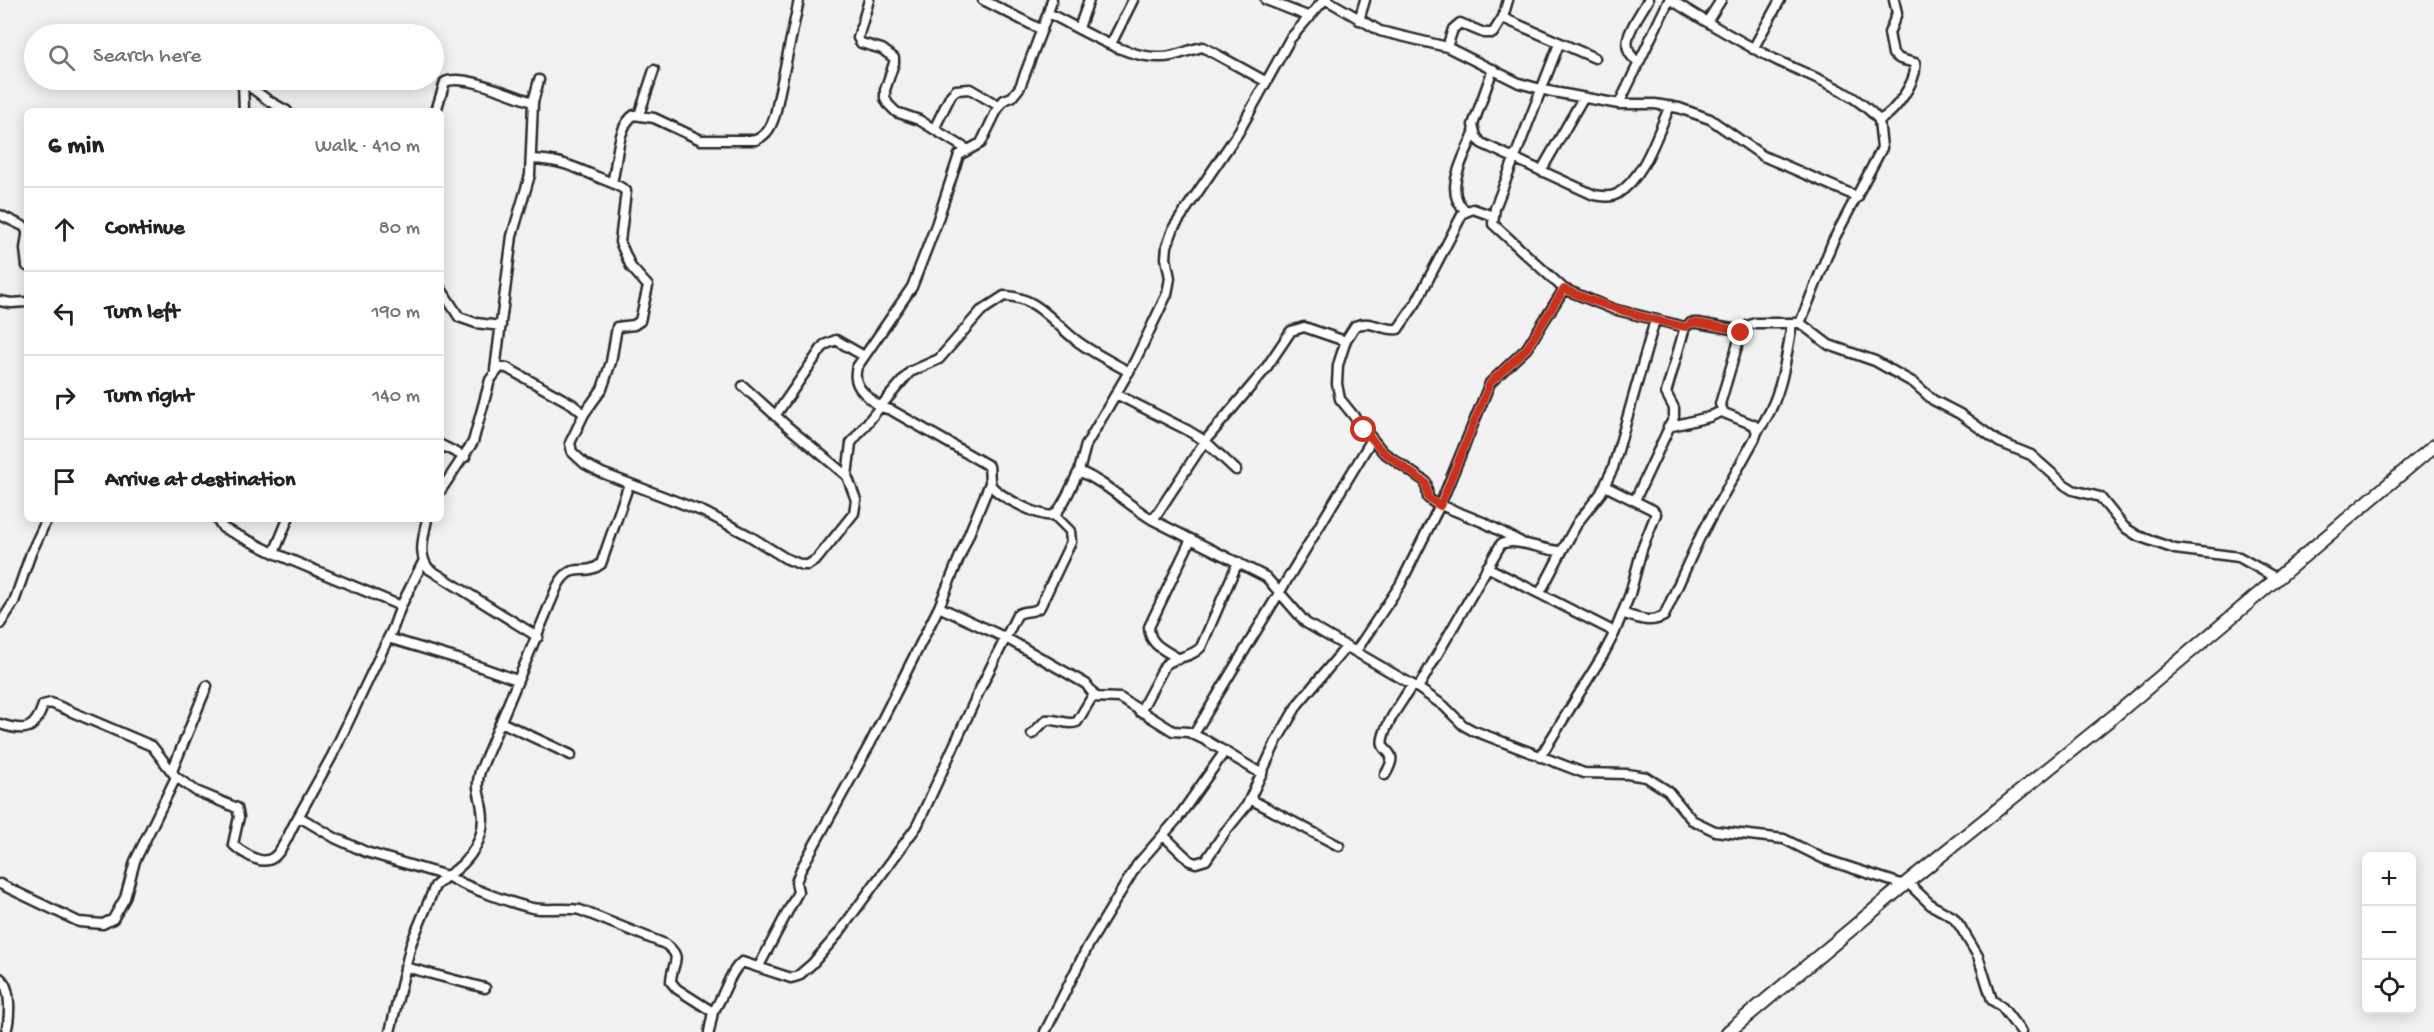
<!DOCTYPE html>
<html lang="en">
<head>
<meta charset="utf-8">
<style>
	body { margin:0; font-family:"Gochi Hand",sans-serif; background:#f6f6f6; color:#222 }
	.controls { position:absolute; right:18px; bottom:18px; display:grid; overflow:hidden; border-radius:9px; box-shadow:0 3px 15px #0003 }
	.controls button { width:54px; height:54px; display:grid; place-items:center; padding:0; border:0; border-bottom:2px solid #e0e0e0; background:#fff; color:#222; font:30px sans-serif }
	.stop { position:absolute; width:18px; height:18px; margin:-14px; border:4px solid #c8321e; border-radius:50%; background:#fff }
	.stop.end { background:#c8321e; border-color:#fff; box-shadow:0 2px 6px #0008 }
	.list { margin:0; padding:0; list-style:none }
	h2 { display:flex; justify-content:space-between; align-items:center; height:78px; margin:0; padding:0 24px; font-size:26px }
	h2 small { font-size:20px; font-weight:400; color:#767676 }
	.list li { display:grid; grid-template-columns:39px 1fr auto; gap:18px; align-items:center; box-sizing:border-box; height:84px; padding:0 24px; border-top:2px solid #e0e0e0 }
	.list b { display:block; font-size:22px; white-space:nowrap }
	.list em { font-size:20px; font-style:normal; color:#767676 }
	.icon { flex:none; width:33px; height:33px; fill:none; stroke:currentColor; stroke-width:2; stroke-linecap:round; stroke-linejoin:round }
	.map { position:relative; flex:none; width:2434px; height:1032px; overflow:hidden }
	.search { position:absolute; background:#fff; box-shadow:0 3px 15px #0003; left:24px; top:24px; width:420px; height:66px; display:flex; align-items:center; gap:15px; box-sizing:border-box; padding:0 21px; border-radius:33px; color:#767676; font-size:22px }
	.panel { position:absolute; background:#fff; box-shadow:0 3px 15px #0003; left:24px; top:108px; width:420px; height:414px; border-radius:9px }
	.map>svg:first-child { display:block }
	.lines { fill:none; stroke-linecap:round; stroke-linejoin:round }
	.street-casing { stroke:#2b2b2b; stroke-width:13 }
	.secondary-casing { stroke:#2b2b2b; stroke-width:16 }
	.street { stroke:#fff; stroke-width:8 }
	.secondary { stroke:#fff; stroke-width:12 }
	.route { stroke:#c8321e; stroke-width:8 }
</style>
</head>
<body>
<div class="map">
<svg width="2434" height="1032" viewBox="0 0 2434 1032">
	<rect width="100%" height="100%" fill="#f2f2f2"/>
	<filter id="ink" filterUnits="userSpaceOnUse"><feTurbulence type="fractalNoise" baseFrequency=".0167" numOctaves="2"/><feDisplacementMap in="SourceGraphic" scale="12" xChannelSelector="R" yChannelSelector="G"/><feConvolveMatrix kernelMatrix="1 2 1 2 8 2 1 2 1" color-interpolation-filters="sRGB"/></filter>
	<g filter="url(#ink)">
		<g class="lines">
			<defs>
				<path id="street" d="M869,0l-11,38 3,5 21,6 12,9v5l-9,27v8l3,6 8,8 23,8 49,30
					M983,0l59,30
					M1266,0l44,17
					M1324,0l-34,39 -52,94 -64,94 -7,19 -1,12 4,20 -3,16 -32,67 -49,84 -7,26c31,14 47,33 74,49l113,57 40,46 112,65 26,18 19,19 9,5 112,43 43,1 19,3 22,14 24,29 23,11 69,8 40,20 80,26
					M1327,0l53,31 67,16 72,36 29,8 71,13h36l24,4 31,11 53,37 95,41
					M1671,0l36,22 14,-22
					M1048,13l4,-13
					M1503,18l92,40
					M1359,20l6,-20
					M1707,22c22,13 45,26 69,38 34,16 77,30 103,60l3,28 -49,93 -33,82
					M1079,28l10,-28
					M1111,44l22,-44
					M1559,44l-64,164 -2,16 71,65 49,20 72,18 -19,66 8,15v9l-39,83
					M1447,47l6,-18 7,-6 24,10h9l10,-16 5,-17
					M1753,49l27,-49
					M1639,62c-26,-15 -2,-42 9,-62
					M1493,69l-20,56 3,11 5,7 113,52c8,1 16,3 23,-1 28,-17 40,-60 53,-88
					M241,80l28,21 18,10
					M243,81l1,30
					M1619,104l50,-104
					M436,111l9,-29c19,-9 67,14 88,20
					M639,115l15,-45
					M1879,120c15,-6 39,-40 36,-57l-15,-4 -7,-5 -4,-21 8,-20 -3,-13
					M934,129l17,-34 5,-5 14,-1 29,17
					M531,159c30,1 43,8 69,19 9,4 18,6 26,13l-6,51 11,25 17,19 -8,35 -6,4 -17,2 -6,35 -9,27 -18,25
					M1541,171l42,-73
					M612,182c6,-19 4,-55 22,-67l20,3 47,22h55c12,-6 15,-13 19,-25l24,-115
					M1465,210c-23,-19 0,-54 9,-77
					M0,215l25,12 2,5
					M1493,216l-20,-7 -10,4 -47,90 -18,26c-16,2 -27,-10 -43,-3l-9,14 -8,25 -1,19 3,15 43,53 43,30 2,16 5,4 52,21 36,19
					M27,235l-2,14 2,17
					M441,289l18,28 17,6 25,3
					M0,301l11,2 16,-1
					M1685,327l6,-4h7l45,8
					M495,370l17,-134 18,-61 3,-73 6,-22
					M1129,372c-17,-10 -36,-19 -52,-31 -24,-18 -40,-45 -73,-45l-23,15 -42,48 -29,13 -30,35c-14,-12 -29,-21 -23,-40l55,-80 24,-62 23,-70 22,-12 18,-37 5,-6 8,-3 8,-10 28,-74c33,16 78,46 114,44 14,0 28,-8 41,-10l62,34
					M743,386l44,40 60,50
					M1116,394l71,36 18,11 31,29
					M775,416l49,-71 12,-5 28,16
					M1668,427l41,-10 13,-6
					M1757,432c24,-30 29,-72 35,-109
					M441,445l24,12
					M629,484l-28,80c-18,14 -30,-5 -44,23l-77,184c-5,18 0,21 2,38 5,28 -12,53 -35,67 19,11 64,27 85,32 16,3 32,-1 48,2l85,34c20,14 6,19 6,38l6,7 36,23c11,-15 16,-40 29,-50l49,16 7,-2 14,-12 26,-30 79,-108 64,-139 36,-72c7,-6 16,-1 23,-8l31,-65 -1,-11 -16,-16
					M1605,486l48,24 3,4 -14,35 -12,45 -16,40
					M441,490l32,-48 17,-62 10,-13 7,1 65,36 12,10 -14,29 2,9 13,12 17,9 102,39 44,23 37,23 17,7h6l9,-6 37,-46 2,-13 -9,-24 4,-33 29,-36 11,3 98,56c1,6 0,14 2,19 5,10 52,34 62,30 9,-4 21,-35 26,-44
					M217,519l6,9 51,25 127,53
					M427,519c-3,17 -10,36 2,50l109,68
					M1153,520l52,-79 59,-70 27,-40 13,-4 41,14
					M274,553l14,-34
					M1487,567l122,62 5,5 -11,21 -63,102
					M1540,593l22,-42
					M939,607l67,31 80,46 9,12
					M1622,613c15,5 28,11 42,3l36,-79 55,-99 2,-6 -3,-7 -30,-12 -4,-9 21,-71 6,-7 8,-3h45l29,22 46,16 39,22 19,17 27,14 39,28 32,13 34,30 8,5 27,7 24,30 14,9 37,13 64,8 37,21
					M0,624l14,-22 17,-49 16,-34
					M388,638l70,21 59,21
					M1356,651l44,-66 40,-80 50,-122 37,-35 37,-59
					M1179,659c-14,-9 -30,-14 -30,-32l42,-88
					M1418,688l83,-144c16,-7 42,7 61,7l16,-29 23,-29 12,-25 42,-148
					M1140,712l25,-47c11,-9 26,-7 36,-18l37,-85
					M501,722l70,33
					M0,724c25,8 35,7 43,-19l8,-2 101,43 24,31 20,14 41,17 2,9 -6,27c4,5 10,8 15,11 30,19 36,-15 49,-36h6l32,19 31,14 81,24 -12,10 -24,58 -21,88
					M1032,734l14,-14c11,-2 20,6 31,2l15,-25 28,1 53,33 15,1 19,9 55,33
					M1194,734l178,-295
					M172,771l35,-85
					M1385,775c17,-28 -6,-19 -2,-37 4,-18 20,-37 29,-53
					M1250,799l89,47
					M297,819l35,-63 61,-128 8,-22 22,-44
					M1163,835l27,26 6,2 10,-3 19,-28 22,-27 29,-63 22,-38 49,-58
					M1907,882l24,23 22,12 7,9 18,30 14,44 10,7 19,25
					M0,884l79,38 24,2 10,-5 12,-21 10,-37 41,-84
					M759,966l39,-74 -2,-10 5,-13 69,-125 69,-137 51,-124
					M405,967l80,21
					M0,978c12,10 10,40 6,54
					M709,1032l4,-20
					M1045,1032l43,-86 49,-81 41,-47 47,-67"/>
				<path id="secondary" d="M1728,1032l176,-147 210,-169 320,-270"/>
			</defs>
			<use href="#street" class="street-casing"/>
			<use href="#secondary" class="secondary-casing"/>
			<use href="#street" class="street"/>
			<use href="#secondary" class="secondary"/>
		</g>
	</g>
	<g class="lines" filter="url(#ink)">
		<path class="route" d="M1364,430l19,22 43,31 2,15 12,8 50,-123 37,-35 37,-59c40,18 80,29 122,38l5,-4h7l45,8 -2,2"/>
	</g>
</svg>
<div class="controls">
<button>+</button>
<button>−</button>
<button><svg class="icon" aria-label="locate" viewBox="0 0 24 24"><circle cx="12" cy="12" r="6"/><path d="M12 2v4M12 18v4M2 12h4M18 12h4"/></svg></button>
</div>
<div class="stop" style="left:1364px;top:430px"></div>
<div class="stop end" style="left:1741px;top:333px"></div>
<div class="search"><svg class="icon" aria-label="search" viewBox="0 0 24 24"><circle cx="10" cy="10" r="6"/><path d="M15 15l6 6"/></svg>Search here</div>
<section class="panel">
<h2>6 min<small>Walk · 410 m</small></h2>
<ul class="list">
<li><svg class="icon" aria-label="ahead" viewBox="0 0 24 24"><path d="M12 20V5M6 11l6-6 6 6"/></svg><div><b>Continue</b></div><em>80 m</em></li>
<li><svg class="icon" aria-label="left" viewBox="0 0 24 24"><path d="M17 20v-9H6M10 6l-5 5 5 5"/></svg><div><b>Turn left</b></div><em>190 m</em></li>
<li><svg class="icon" aria-label="right" viewBox="0 0 24 24"><path d="M7 20v-9h11M14 6l5 5-5 5"/></svg><div><b>Turn right</b></div><em>140 m</em></li>
<li><svg class="icon" aria-label="arrive" viewBox="0 0 24 24"><path d="M6 21V4h12l-3 4 3 4H6"/></svg><div><b>Arrive at destination</b></div></li>
</ul>
</section>
</div>
</body>
</html>
